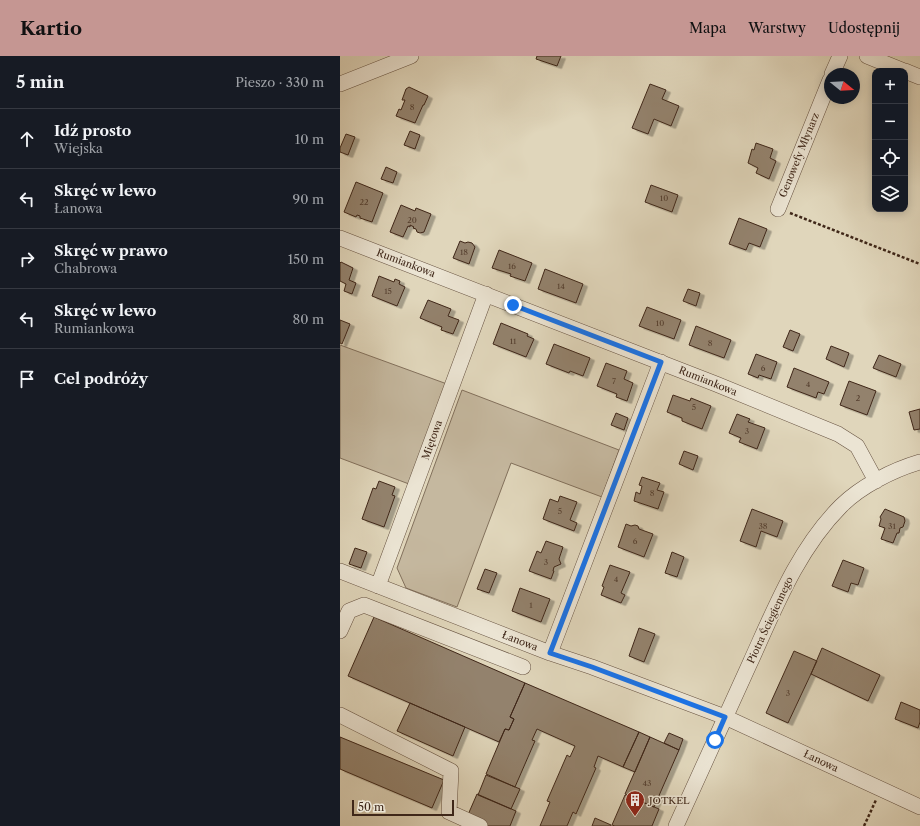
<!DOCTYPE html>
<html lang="pl">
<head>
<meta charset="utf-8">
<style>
	body { margin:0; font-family:"Libre Caslon Text",serif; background:#242831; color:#f1f3f6 }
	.controls { position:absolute; right:12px; top:12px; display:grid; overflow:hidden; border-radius:8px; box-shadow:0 2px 10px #0003 }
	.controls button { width:36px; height:36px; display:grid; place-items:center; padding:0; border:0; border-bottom:1px solid #363941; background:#171b24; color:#f1f3f6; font:20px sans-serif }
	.compass { position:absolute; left:484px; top:12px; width:36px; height:36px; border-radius:50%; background:#171b24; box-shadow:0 2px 10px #0003; rotate:108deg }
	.scale { position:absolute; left:12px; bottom:10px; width:102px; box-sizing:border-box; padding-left:4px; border:2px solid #3f2719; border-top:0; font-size:11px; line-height:14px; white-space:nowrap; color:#3f2719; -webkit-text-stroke:3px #ebe4d3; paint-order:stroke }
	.stop { position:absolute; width:12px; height:12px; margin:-9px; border:3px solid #1a73e8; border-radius:50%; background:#fff }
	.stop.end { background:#1a73e8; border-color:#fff; box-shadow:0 1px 4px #0008 }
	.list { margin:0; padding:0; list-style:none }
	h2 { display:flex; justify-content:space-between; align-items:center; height:52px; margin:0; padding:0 16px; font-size:17px }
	h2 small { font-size:13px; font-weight:400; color:#9ea1a6 }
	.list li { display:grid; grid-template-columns:26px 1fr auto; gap:12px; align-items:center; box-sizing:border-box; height:60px; padding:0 16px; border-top:1px solid #363941 }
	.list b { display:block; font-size:15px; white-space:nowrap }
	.list p { margin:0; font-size:13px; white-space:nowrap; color:#9ea1a6 }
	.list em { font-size:13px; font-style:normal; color:#9ea1a6 }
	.icon { flex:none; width:22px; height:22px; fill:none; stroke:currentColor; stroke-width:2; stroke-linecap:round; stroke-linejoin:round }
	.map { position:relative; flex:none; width:580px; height:770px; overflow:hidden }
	header { display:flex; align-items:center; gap:24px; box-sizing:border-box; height:56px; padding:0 20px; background:#c59692; color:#111 }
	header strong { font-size:19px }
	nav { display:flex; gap:22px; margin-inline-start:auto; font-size:14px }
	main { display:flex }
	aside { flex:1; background:#171b24 }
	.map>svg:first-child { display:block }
	.green { fill:#c5b89f; stroke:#82705c }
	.building { fill:#93826d; stroke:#3f2719; filter:url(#shadow) }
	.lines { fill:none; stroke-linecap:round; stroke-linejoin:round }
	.minor-casing { stroke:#675342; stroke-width:16 }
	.path { stroke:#3f2719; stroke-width:2.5; stroke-dasharray:3 2; stroke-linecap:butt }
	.minor { stroke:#ebe4d3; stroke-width:15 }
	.route { stroke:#1a73e8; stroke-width:5 }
	.labels { text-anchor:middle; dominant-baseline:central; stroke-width:3; stroke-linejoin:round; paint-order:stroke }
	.number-label { font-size:8px; fill:#543e2e }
	.street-label { font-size:10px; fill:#3f2719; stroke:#ebe4d3 }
	.poi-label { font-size:10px; fill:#3f2719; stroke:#ebe4d3; text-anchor:start }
</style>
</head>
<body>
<header>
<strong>Kartio</strong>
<nav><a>Mapa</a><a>Warstwy</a><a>Udostępnij</a></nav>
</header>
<main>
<aside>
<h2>5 min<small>Pieszo · 330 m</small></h2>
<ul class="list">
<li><svg class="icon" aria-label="ahead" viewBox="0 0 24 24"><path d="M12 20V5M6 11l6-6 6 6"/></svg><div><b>Idź prosto</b><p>Wiejska</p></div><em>10 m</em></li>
<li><svg class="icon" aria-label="left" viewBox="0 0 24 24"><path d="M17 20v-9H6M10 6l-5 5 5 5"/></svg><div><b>Skręć w lewo</b><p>Łanowa</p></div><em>90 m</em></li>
<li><svg class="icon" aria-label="right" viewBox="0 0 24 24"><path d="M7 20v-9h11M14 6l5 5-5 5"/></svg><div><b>Skręć w prawo</b><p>Chabrowa</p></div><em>150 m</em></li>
<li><svg class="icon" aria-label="left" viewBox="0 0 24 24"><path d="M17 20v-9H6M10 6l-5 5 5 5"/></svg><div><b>Skręć w lewo</b><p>Rumiankowa</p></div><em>80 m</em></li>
<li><svg class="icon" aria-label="arrive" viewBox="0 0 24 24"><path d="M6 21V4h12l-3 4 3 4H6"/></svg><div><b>Cel podróży</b></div></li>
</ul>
</aside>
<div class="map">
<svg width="580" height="770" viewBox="0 0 580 770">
	<defs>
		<filter id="shadow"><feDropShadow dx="4.5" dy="2.5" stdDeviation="0" flood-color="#0004"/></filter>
	</defs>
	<rect width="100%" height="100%" fill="#e0d6bb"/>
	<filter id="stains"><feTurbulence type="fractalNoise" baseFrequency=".005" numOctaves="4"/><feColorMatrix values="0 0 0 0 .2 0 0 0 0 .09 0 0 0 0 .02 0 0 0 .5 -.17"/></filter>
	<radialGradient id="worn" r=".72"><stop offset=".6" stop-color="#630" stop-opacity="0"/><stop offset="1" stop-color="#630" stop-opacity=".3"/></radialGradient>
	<path class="green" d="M0,289l107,39 -38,100 -69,-26z
		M122,334l157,60 -17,47 -91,-34 -54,144 -51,-19 -9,-20z"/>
	<path class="building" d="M197,0h24l-4,10 -21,-7z
		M310,28l16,6 -4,9 17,7 -8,20 -17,-7 -6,15 -16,-6z
		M69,31l19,9 -4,9h-1l-8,18 -19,-7 3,-7 2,1 4,-10h-3l4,-11z
		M70,75l10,4 -5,14 -11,-4z
		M6,78l9,3 -7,18 -8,-3v-4z
		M416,87l17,6 -3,9 6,3 -7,18 -13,-6 2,-5 -10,-5 4,-14 2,1z
		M46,111l11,5 -4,11 -12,-4z
		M16,126l27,11 -11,29 -12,-4v-2l-3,-1 -1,2 -12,-5z
		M311,129l27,10 -6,17 -27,-10z
		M61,149l14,6 1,-3 15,6 -7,18 -4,1 -3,-1 -1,-3 -3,-1 1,-1 -4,-2v2l-2,-1 -5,11 -13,-5z
		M399,162l28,11 -7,18 -11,-4 -3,7 -17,-6z
		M120,185l5,2 3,-1 4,1 3,4 -6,17 -16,-6z
		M159,194l33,13 -7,18 -15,-5 1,-2 -19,-6z
		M1,206l12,6 -4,12 7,3 -4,11 -8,-3 2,-7 -6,-3v-18z
		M205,213l38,15 -7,19 -38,-14z
		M39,220l15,6 1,-3 5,2 -1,3 6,3 -8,19 -25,-10z
		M348,233l12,4 -4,13 -13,-5z
		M88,244l23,9 -3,7 11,4 -6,14 -12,-4 1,-3 -22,-9z
		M307,251l34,13 -7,19 -35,-13z
		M0,264l10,4 -8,20 -2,-1z
		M161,267l27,11 -1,2 7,3 -8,18 -33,-13z
		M356,270l35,14 -7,18 -35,-13z
		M450,274l10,4 -7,17 -10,-4z
		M214,288l36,14 -7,18 -13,-5 -1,2 -23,-9z
		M491,290l18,7 -5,14 -18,-8z
		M416,298l21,8 -6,17 -12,-4 -1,3 -10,-4z
		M539,299l22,9 -5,13 -23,-9z
		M266,307l21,8 -3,8 9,4 -6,18 -11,-4 1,-3 -20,-8z
		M454,312l35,14 -5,12 -6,-2 -2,6 -29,-11z
		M509,325l27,10 -9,24 -27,-10z
		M333,339l17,6 1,-3 20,8 -9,23 -20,-8v-3l-15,-6z
		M580,353v20l-6,1 -5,-18z
		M276,357l12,5 -4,12 -13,-5z
		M397,358l13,5 -2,3 17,6 -8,21 -18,-7 2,-4 -12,-5z
		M344,395l14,5 -5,14 -14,-6z
		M302,421l18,6 -3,7 7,2 -6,17 -24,-8 2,-9 4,2 2,-8 -3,-1z
		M39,425l16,6 -3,8 3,1 -11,31 -22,-8 11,-31 3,1z
		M220,440l17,6 -7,18 7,3 -3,8 -31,-12 7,-20 8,3z
		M412,453l31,12 -6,16 -16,-6 -5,16 -16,-6z
		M545,453l19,8 1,4 -2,6 -3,1 -1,5h-2l-4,10 -12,-4 4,-11 -6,-2 2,-7 -1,-2z
		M286,468l5,2 4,-1 3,1 1,3 14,5 -9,23 -26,-10z
		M206,485l17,6 -4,12 2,5 -7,3 -1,4h1l-3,8 -22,-8 8,-20 4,2z
		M15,492l12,4 -6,16 -12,-4z
		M332,496l12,5 -7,20 -12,-4z
		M503,504l21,8 -6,17 -7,-2 -3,9 -16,-6z
		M270,509l20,7 -9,21 4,2 -4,8 -20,-8 3,-8 -2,-1z
		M145,513l12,4 -8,20 -12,-4z
		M180,532l30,11 -9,23 -29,-11z
		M34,561l151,66 -15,34 4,2 -5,11 -4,-1 -6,13 -151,-66z
		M299,572l16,6 -11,28 -15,-6z
		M482,592l58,27 -12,26 -57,-27z
		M454,595l23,10 -29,62 -22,-10z
		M185,627l114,49 -16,35 -25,-11 -4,11 2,1 -20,46 -3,-2 -6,14h-27l10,-24 -3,-1 20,-46 3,2 5,-11 -38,-17 -5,11 3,1 -20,46 -29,-13 19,-45 4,1 5,-11 -4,-2z
		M561,646l19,8v12l-2,6 -23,-9z
		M70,647l55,24 -12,29 -56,-25z
		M299,676l11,5 -15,35 -12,-5z
		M329,677l14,6 -4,11 -15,-7z
		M0,681l104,43 -12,28 -92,-39z
		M310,681l29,13 -25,57 -29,-13z
		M146,719l34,14 -9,20 -33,-14z
		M137,738l39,17 -6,15h-22l-21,-9z
		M285,739l34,14 -7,17h-37l-3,-1z
		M255,762l16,7v1h-19z"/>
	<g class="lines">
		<defs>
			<path id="minor" d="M527,0l37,15
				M565,15l15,6
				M492,18l8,-18
				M0,28l71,-28
				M438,153l52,-129
				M0,182l376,146 122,50 19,12 19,35
				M0,515l210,82 42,14 133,50 195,90
				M38,530l108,-292
				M0,575l9,-20 15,-6 159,62
				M210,597l111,-291
				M0,659l111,56 -2,41 31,14
				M336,770c25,-54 49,-109 74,-163 25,-55 48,-114 91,-157 20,-20 52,-36 79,-44"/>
		</defs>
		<use href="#minor" class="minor-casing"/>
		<path class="path" d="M450,157l130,51
			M524,770l12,-26"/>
		<use href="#minor" class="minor"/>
	</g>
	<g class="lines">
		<path class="route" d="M173,249l148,57 -111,291 42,14 133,50 -10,23"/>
	</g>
	<defs>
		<symbol id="building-pin" viewBox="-11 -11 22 30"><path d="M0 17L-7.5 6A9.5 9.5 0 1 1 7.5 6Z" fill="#8f2418" stroke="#ebe4d3"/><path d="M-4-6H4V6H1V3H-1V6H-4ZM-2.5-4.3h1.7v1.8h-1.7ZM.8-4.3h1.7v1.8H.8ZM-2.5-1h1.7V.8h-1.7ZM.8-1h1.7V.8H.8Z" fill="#fff"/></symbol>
	</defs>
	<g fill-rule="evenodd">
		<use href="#building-pin" x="284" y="733" width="22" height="30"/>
	</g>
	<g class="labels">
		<g class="number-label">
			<text x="72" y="51">8</text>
			<text x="324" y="142">10</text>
			<text x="24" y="146">22</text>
			<text x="72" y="164">20</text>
			<text x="124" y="196">18</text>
			<text x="172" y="210">16</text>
			<text x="221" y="230">14</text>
			<text x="48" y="235">15</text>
			<text x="320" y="267">10</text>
			<text x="173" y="285">11</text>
			<text x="370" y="287">8</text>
			<text x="423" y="312">6</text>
			<text x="274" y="325">7</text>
			<text x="468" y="328">4</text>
			<text x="518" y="342">2</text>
			<text x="354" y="351">5</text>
			<text x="407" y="375">3</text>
			<text x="312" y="437">8</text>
			<text x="220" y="455">5</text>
			<text x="423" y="470">38</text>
			<text x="552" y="470">31</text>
			<text x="295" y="485">6</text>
			<text x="206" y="506">3</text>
			<text x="276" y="523">4</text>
			<text x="191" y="549">1</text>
			<text x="448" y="637">3</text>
			<text x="307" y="727">43</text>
		</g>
		<g class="street-label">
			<text transform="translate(459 99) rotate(-68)">Genowefy Młynarz</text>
			<text transform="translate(66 207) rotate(21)">Rumiankowa</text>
			<text transform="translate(368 325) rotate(22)">Rumiankowa</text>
			<text transform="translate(92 384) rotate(-70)">Miętowa</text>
			<text transform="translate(430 564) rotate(-65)">Piotra Ściegiennego</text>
			<text transform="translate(180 585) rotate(21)">Łanowa</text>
			<text transform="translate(481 705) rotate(25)">Łanowa</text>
		</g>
		<g class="poi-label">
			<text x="309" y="744">JOTKEL</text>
		</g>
	</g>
	<rect width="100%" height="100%" filter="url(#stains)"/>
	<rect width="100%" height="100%" fill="url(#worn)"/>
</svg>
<div class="controls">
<button>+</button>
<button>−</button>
<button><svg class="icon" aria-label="locate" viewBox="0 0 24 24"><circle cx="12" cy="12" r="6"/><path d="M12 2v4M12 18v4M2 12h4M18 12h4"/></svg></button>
<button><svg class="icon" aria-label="layers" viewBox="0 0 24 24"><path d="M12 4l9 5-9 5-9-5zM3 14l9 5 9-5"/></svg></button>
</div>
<svg class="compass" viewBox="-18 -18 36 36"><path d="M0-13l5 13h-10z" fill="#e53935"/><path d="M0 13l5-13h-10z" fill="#9ea1a6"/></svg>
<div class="scale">50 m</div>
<div class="stop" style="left:375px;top:684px"></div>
<div class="stop end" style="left:173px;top:249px"></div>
</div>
</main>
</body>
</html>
